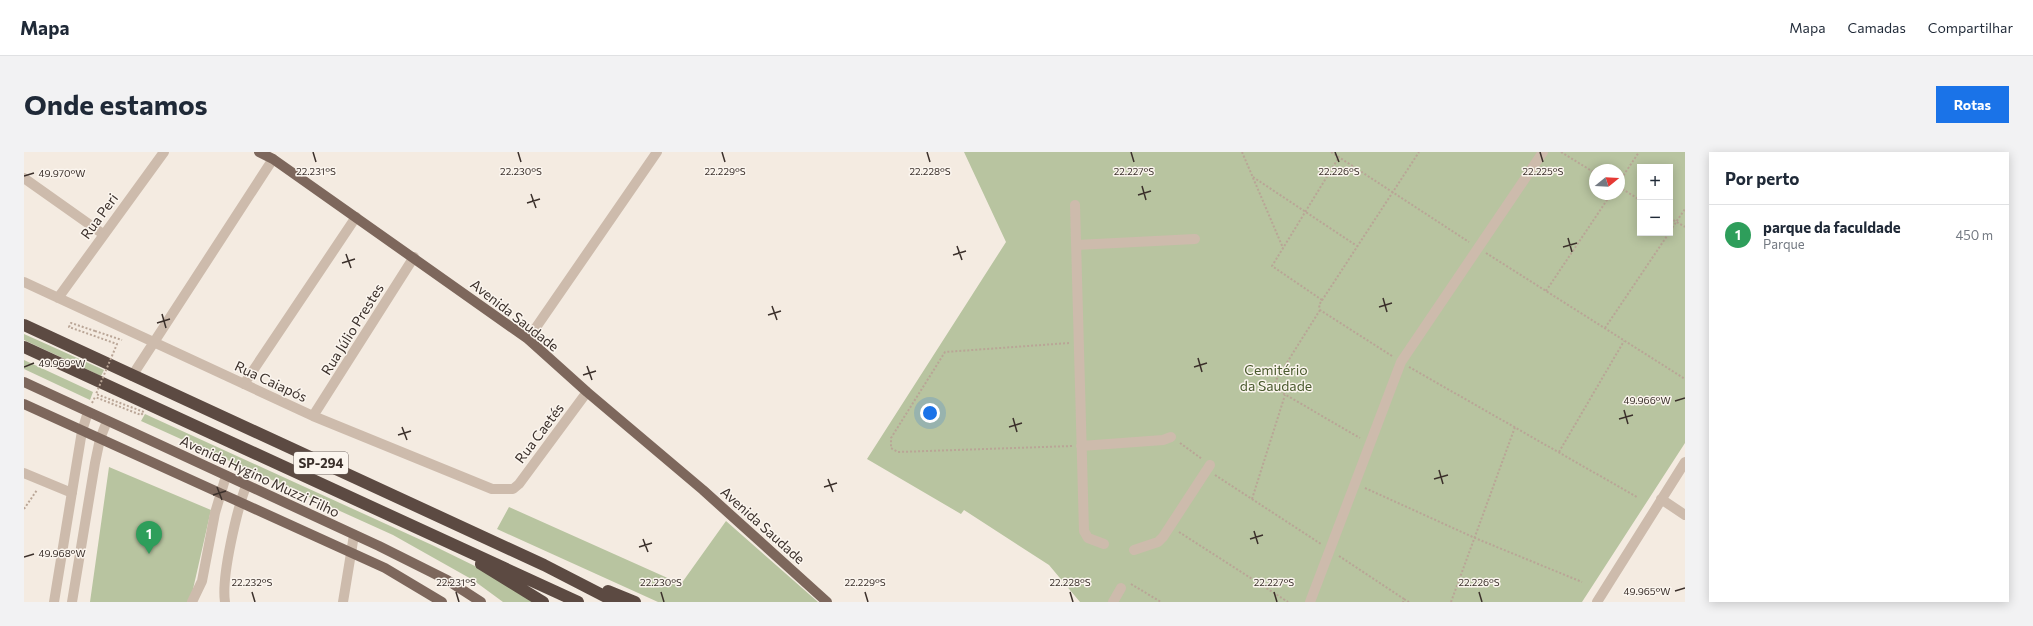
<!DOCTYPE html>
<html lang="pt">
<head>
<meta charset="utf-8">
<style>
	body { margin:0; font-family:Commissioner,sans-serif; background:#f2f2f3; color:#1f2937 }
	.controls { position:absolute; right:12px; top:12px; display:grid; overflow:hidden; border-radius:0px; box-shadow:0 2px 10px #0003 }
	.controls button { width:36px; height:36px; display:grid; place-items:center; padding:0; border:0; border-bottom:1px solid #e0e1e3; background:#fff; color:#1f2937; font:20px sans-serif }
	.compass { position:absolute; left:1565px; top:12px; width:36px; height:36px; border-radius:50%; background:#fff; box-shadow:0 2px 10px #0003; rotate:72deg }
	.you { position:absolute; left:906px; top:261px; width:14px; height:14px; margin:-10px; border:3px solid #fff; border-radius:50%; background:#1a73e8; box-shadow:0 0 0 6px #1a73e833 }
	.badge { display:grid; place-items:center; width:26px; height:26px; border-radius:50%; background:#1a73e8; color:#fff; font-size:13px; font-weight:700 }
	.pin { position:absolute; translate:-50% -33px; filter:drop-shadow(0 1px 2px #0008) }
	.pin::after { content:''; position:absolute; top:21px; width:14px; height:12px; background:inherit; clip-path:polygon(0 0,100% 0,50% 100%) }
	.list { margin:0; padding:0; list-style:none }
	h2 { display:flex; justify-content:space-between; align-items:center; height:52px; margin:0; padding:0 16px; font-size:17px }
	h2 small { font-size:13px; font-weight:400; color:#747a83 }
	.list li { display:grid; grid-template-columns:26px 1fr auto; gap:12px; align-items:center; box-sizing:border-box; height:60px; padding:0 16px; border-top:1px solid #e0e1e3 }
	.list b { display:block; font-size:15px; white-space:nowrap }
	.list p { margin:0; font-size:13px; white-space:nowrap; color:#747a83 }
	.list em { font-size:13px; font-style:normal; color:#747a83 }
	.map { position:relative; flex:none; width:1661px; height:450px; overflow:hidden; border-radius:0px }
	header { display:flex; align-items:center; gap:24px; box-sizing:border-box; height:56px; padding:0 20px; background:#fff; border-bottom:1px solid #e0e1e3 }
	header strong { font-size:19px }
	nav { display:flex; gap:22px; margin-inline-start:auto; font-size:14px }
	.intro { display:flex; align-items:center; justify-content:space-between; box-sizing:border-box; height:96px; padding:0 24px }
	h1 { margin:0; font-size:28px }
	.button { padding:10px 18px; border-radius:0px; background:#1a73e8; color:#fff; font-size:14px; font-weight:700 }
	main { display:flex; gap:24px; padding:0 24px }
	aside { flex:1; background:#fff; border-radius:0px; box-shadow:0 2px 10px #0003 }
	.map>svg:first-child { display:block }
	.green { fill:#b8c4a0; fill-rule:evenodd }
	.lines { fill:none; stroke-linecap:round; stroke-linejoin:round }
	.path { stroke:#b9a596; stroke-width:2; stroke-dasharray:2 2; stroke-linecap:butt }
	.minor { stroke:#cdbbac; stroke-width:10 }
	.major { stroke:#7d675c; stroke-width:10 }
	.highway { stroke:#5c4a42; stroke-width:12 }
	.path-bridge { stroke:#b9a596; stroke-width:2; stroke-dasharray:2 2; stroke-linecap:butt }
	.ticks { fill:none; stroke:#3b302b; stroke-width:1.5 }
	.labels { text-anchor:middle; dominant-baseline:central; stroke-width:3; stroke-linejoin:round; paint-order:stroke }
	.shield { fill:#fbf5ee; stroke:#756b66; stroke-width:1 }
	.shield-label { font-size:13px; font-weight:bold; fill:#3b302b }
	.street-label { font-size:14px; fill:#3b302b; stroke:#fbf5ee }
	.park-label { font-size:14px; fill:#4a5a2e; stroke:#fbf5ee }
	.ticks-label { font-size:10px; text-anchor:middle; fill:#3b302b; stroke:#fbf5ee; stroke-width:3; stroke-linejoin:round; paint-order:stroke }
</style>
</head>
<body>
<header>
<strong>Mapa</strong>
<nav><a>Mapa</a><a>Camadas</a><a>Compartilhar</a></nav>
</header>
<div class="intro"><h1>Onde estamos</h1><a class="button">Rotas</a></div>
<main>
<div class="map">
<svg width="1661" height="450" viewBox="0 0 1661 450">
	<rect width="100%" height="100%" fill="#f4ebe1"/>
	<path class="green" d="M940,0h721v291l-103,159h-502l-31,-37 -85,-55 -3,4 -94,-55 139,-217zM1616,15h30v66h-30zM1571,18h24v24h-24z
		M0,182l80,36 -3,6 -77,-36z
		M0,208l69,32 -3,8 -66,-31z
		M121,262l287,131 51,25 51,32h-31l-30,-22 -80,-45 -252,-114z
		M85,315l102,43 -20,88 -4,4h-97z
		M485,355l172,77 45,-63 92,81h-160l-161,-73z"/>
	<g class="lines">
		<path class="path" d="M1218,0l41,96
			M1307,0l138,90
			M1537,0l34,21
			M1229,25l104,69
			M1595,30l20,-30
			M1595,35l21,13
			M1646,66l15,9
			M1646,79l15,-22
			M1462,101l199,126
			M1522,139l65,-97
			M1298,148l-50,-34 67,-109
			M1296,158l-44,70 -1,6 4,5 81,47
			M1581,176l64,-95
			M71,179l27,9
			M1045,191l-124,9 -54,86v10l7,4 174,-6
			M1368,204l-72,-46 -1,-5 100,-153
			M1385,215l228,130
			M68,251l3,-6
			M1156,291l22,16
			M1535,300l65,-111
			M1191,323l106,69
			M1341,336l110,50 107,44
			M1228,347l33,-104
			M0,357l13,-19
			M1155,380l109,70
			M1315,404l65,43 -1,3
			M1107,432l30,18
			M1380,447l5,3
			M1427,450l64,-175"/>
		<path class="minor" d="M0,26l79,56
			M1051,53l9,326 4,7 16,6
			M1052,93l119,-6
			M0,130l289,134 179,73h21l6,-5 68,-92
			M34,146l106,-146
			M504,187l129,-187
			M108,224l141,-217
			M220,232l112,-167
			M289,264l101,-159
			M1057,294l82,-6 8,-3
			M0,321l48,20
			M1637,347l24,16
			M1110,398l24,-8 5,-5 47,-72
			M30,450l28,-171 6,-19
			M48,450l23,-139 5,-24 7,-18
			M168,450l10,-21 13,-68 11,-37
			M201,450c-4,-25 12,-92 21,-116
			M319,450l11,-67
			M1089,450l8,-14
			M1286,450l91,-240 142,-210
			M1573,450l88,-140"/>
		<path class="major" d="M235,0l14,7 255,180 59,53 116,98 124,112
			M0,230l355,164 68,34 34,22
			M0,252l361,164 57,34"/>
		<path class="highway" d="M0,173l520,240 72,37
			M0,195l554,255
			M457,412l62,38
			M584,439l27,11"/>
		<path class="path-bridge" d="M71,179l-24,-8 -2,4 48,17 -21,50 48,18 -3,3 -46,-18"/>
	</g>
	<path class="ticks" d="M289,0l3,10M494,0l3,10M698,0l3,10M903,0l3,10M1107,0l3,10M1311,0l4,10M1516,0l3,10M0,24l10,-3M1118,34l4,14M507,42l5,14M1114,43l13,-4M503,51l13,-4M1544,86l4,14M933,94l5,14M1539,95l14,-4M322,102l5,14M929,103l13,-4M318,111l13,-4M1359,146l4,14M748,154l5,14M1355,155l13,-4M138,162l4,14M744,163l13,-4M133,171l13,-4M1174,206l4,14M563,214l5,14M0,215l10,-4M1170,215l13,-4M559,223l13,-4M1651,249l10,-3M1600,258l4,14M989,266l4,14M1595,267l14,-4M378,275l5,13M985,275l13,-4M374,283l13,-4M1415,318l4,14M804,327l5,13M1410,327l14,-4M193,335l5,13M800,335l13,-4M189,343l13,-4M1230,379l4,13M619,387l5,13M1226,387l13,-4M615,395l13,-4M0,405l10,-3M1651,439l10,-3M228,440l3,10M432,440l3,10M637,440l3,10M841,440l3,10M1046,440l3,10M1250,440l3,10M1455,440l3,10"/>
	<g class="labels">
		<rect class="shield" x="270" y="300" width="54" height="22" rx="3"/>
		<g class="shield-label">
			<text x="297" y="311">SP-294</text>
		</g>
		<g class="street-label">
			<text transform="translate(75 64) rotate(-54)">Rua Peri</text>
			<text transform="translate(491 163) rotate(38)">Avenida Saudade</text>
			<text transform="translate(328 177) rotate(-58)">Rua Júlio Prestes</text>
			<text transform="translate(247 229) rotate(25)">Rua Caiapós</text>
			<text transform="translate(515 281) rotate(-53)">Rua Caetés</text>
			<text transform="translate(236 324) rotate(25)">Avenida Hygino Muzzi Filho</text>
			<text transform="translate(739 373) rotate(42)">Avenida Saudade</text>
		</g>
		<g class="park-label">
			<text x="1252" y="217">Cemitério<tspan x="1252" dy="16">da Saudade</tspan></text>
		</g>
	</g>
	<g class="ticks-label">
		<text x="292" y="23">22.231°S</text>
		<text x="497" y="23">22.230°S</text>
		<text x="701" y="23">22.229°S</text>
		<text x="906" y="23">22.228°S</text>
		<text x="1110" y="23">22.227°S</text>
		<text x="1315" y="23">22.226°S</text>
		<text x="1519" y="23">22.225°S</text>
		<text x="38" y="25">49.970°W</text>
		<text x="38" y="215">49.969°W</text>
		<text x="1623" y="252">49.966°W</text>
		<text x="38" y="405">49.968°W</text>
		<text x="228" y="434">22.232°S</text>
		<text x="432" y="434">22.231°S</text>
		<text x="637" y="434">22.230°S</text>
		<text x="841" y="434">22.229°S</text>
		<text x="1046" y="434">22.228°S</text>
		<text x="1250" y="434">22.227°S</text>
		<text x="1455" y="434">22.226°S</text>
		<text x="1623" y="443">49.965°W</text>
	</g>
</svg>
<div class="controls">
<button>+</button>
<button>−</button>
</div>
<svg class="compass" viewBox="-18 -18 36 36"><path d="M0-13l5 13h-10z" fill="#e53935"/><path d="M0 13l5-13h-10z" fill="#747a83"/></svg>
<div class="you"></div>
<div class="pin badge" style="left:125px;top:402px;background:#2e9e5b">1</div>
</div>
<aside>
<h2>Por perto<small></small></h2>
<ul class="list">
<li><span class="badge" style="background:#2e9e5b">1</span><div><b>parque da faculdade</b><p>Parque</p></div><em>450 m</em></li>
</ul>
</aside>
</main>
</body>
</html>
